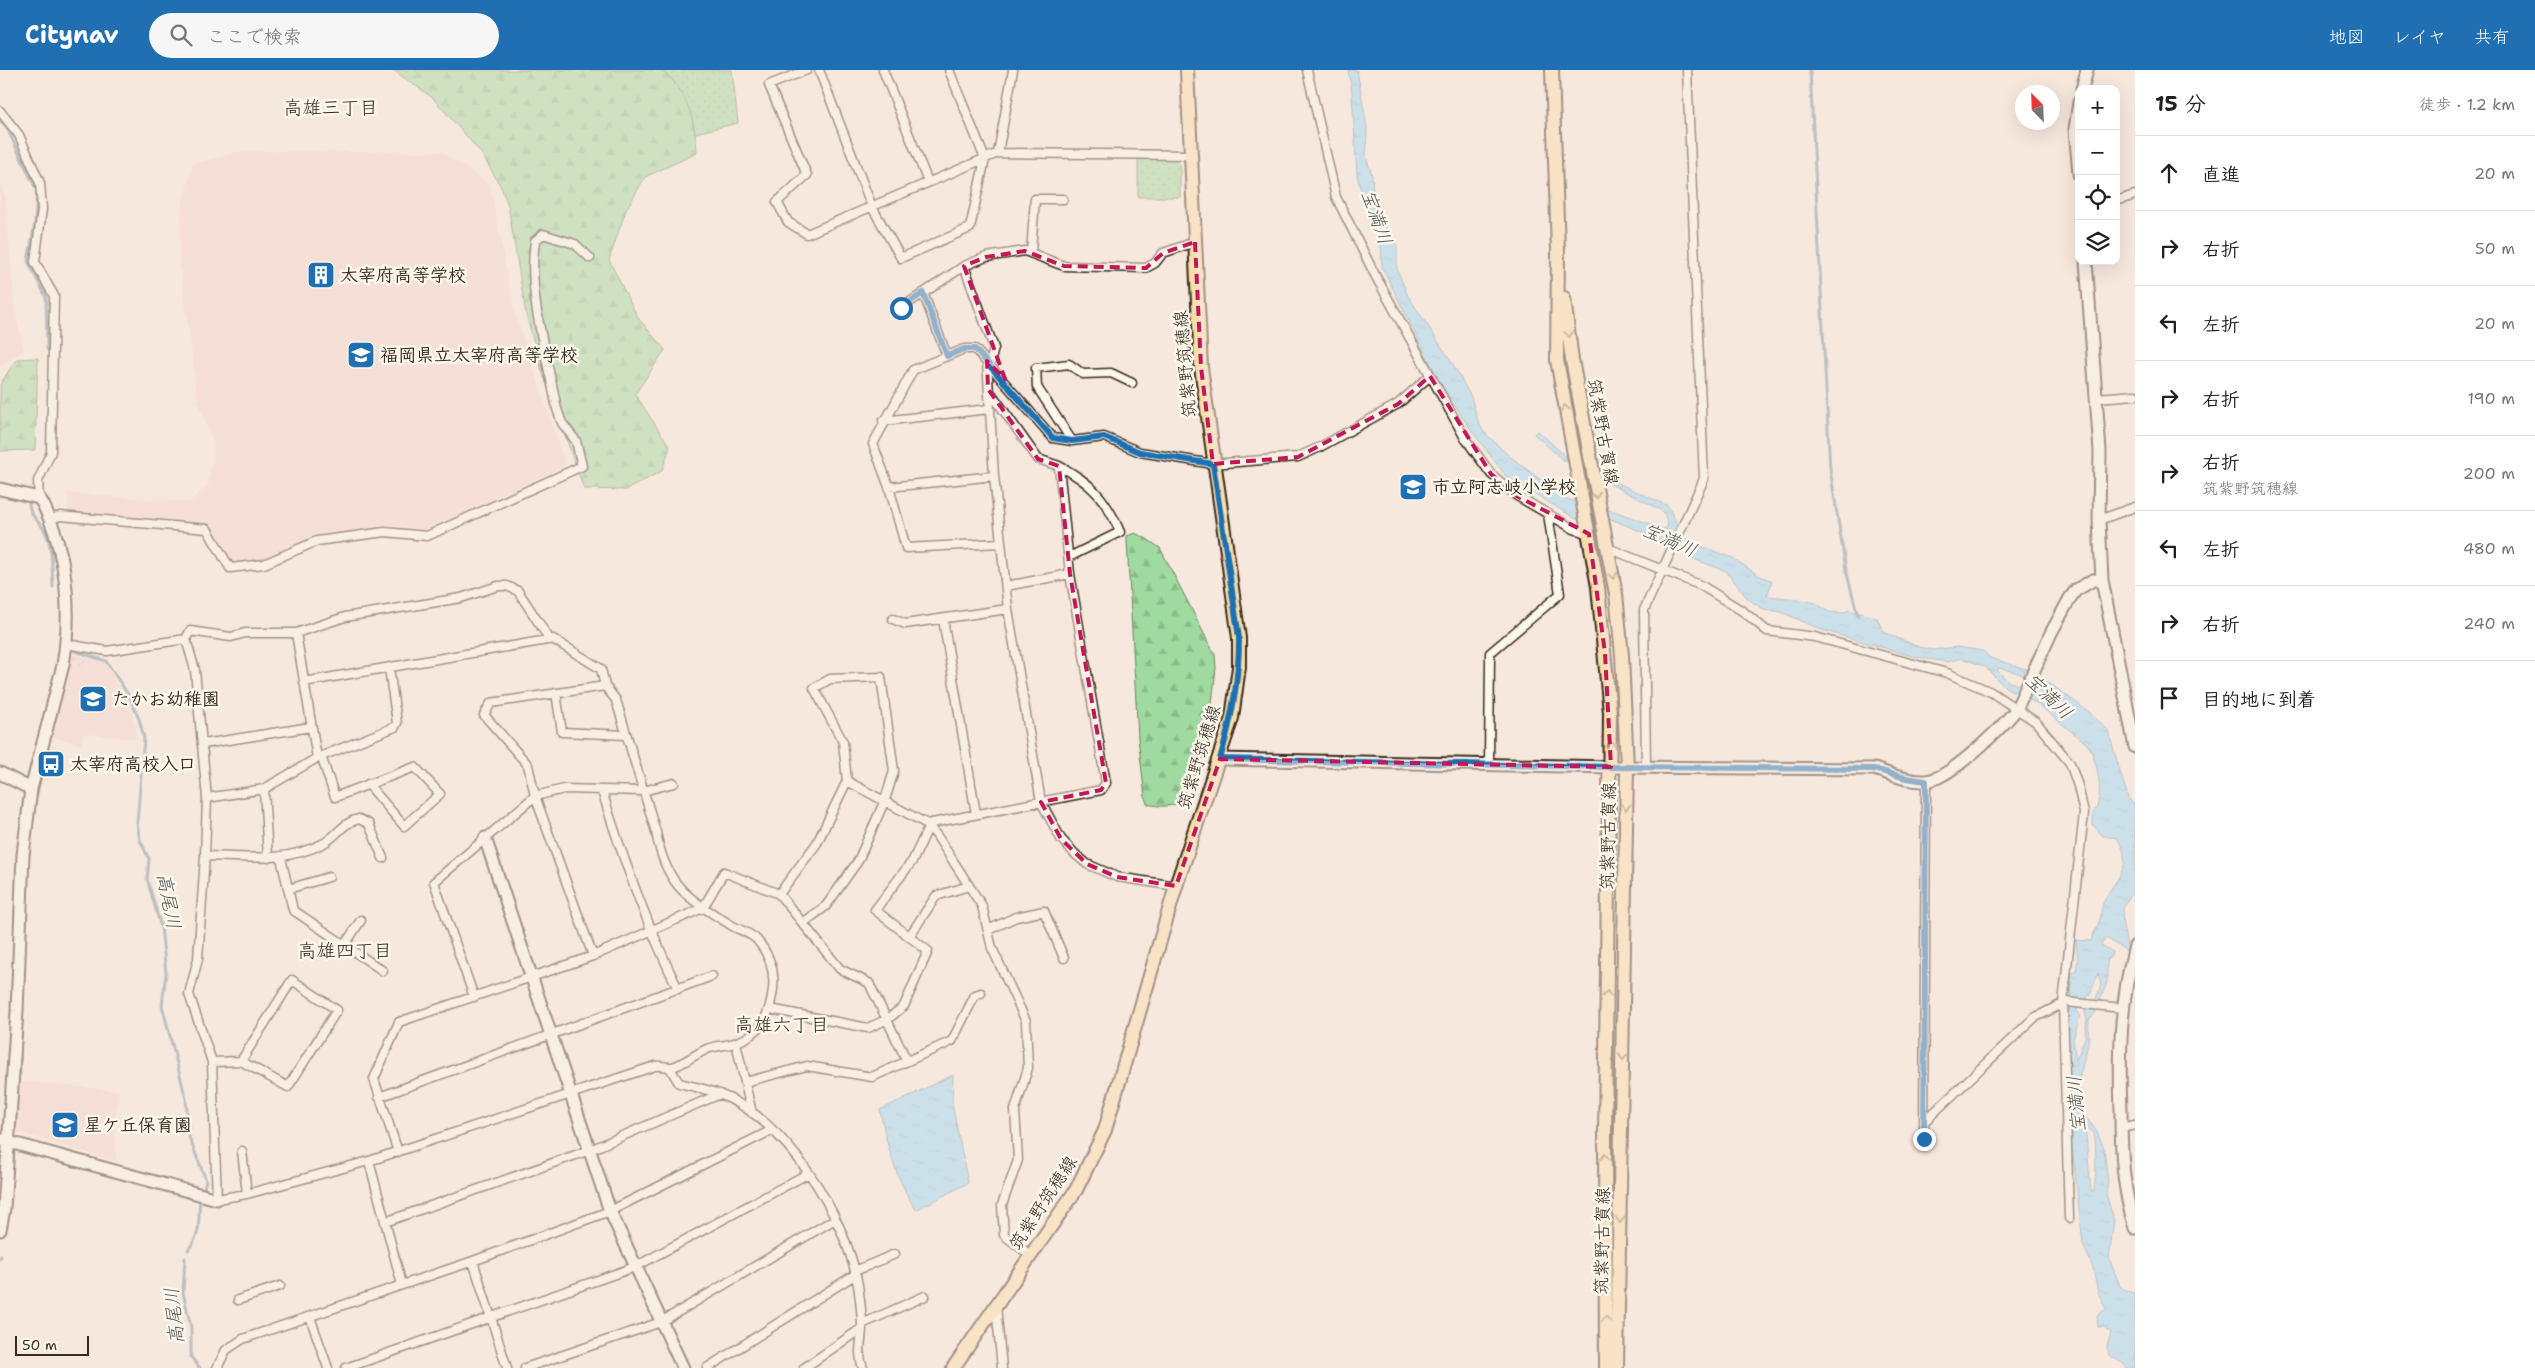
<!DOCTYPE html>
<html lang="ja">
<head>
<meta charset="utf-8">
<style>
	body { margin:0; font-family:"Shantell Sans","Klee One",sans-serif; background:#f6f6f6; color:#202124 }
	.controls { position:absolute; right:15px; top:15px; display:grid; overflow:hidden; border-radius:10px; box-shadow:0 5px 20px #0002 }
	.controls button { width:45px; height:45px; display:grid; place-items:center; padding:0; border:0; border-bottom:1px solid #e0e0e0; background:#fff; color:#202124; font:25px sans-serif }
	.compass { position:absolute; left:2015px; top:15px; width:45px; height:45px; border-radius:50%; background:#fff; box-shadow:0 5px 20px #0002; rotate:337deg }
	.scale { position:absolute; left:15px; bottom:12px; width:74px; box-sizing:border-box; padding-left:5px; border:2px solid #3b2a1e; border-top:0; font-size:14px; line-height:18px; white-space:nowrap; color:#3b2a1e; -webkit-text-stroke:4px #fbf7ec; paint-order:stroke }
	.stop { position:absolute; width:15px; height:15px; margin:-11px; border:4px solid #1f6fb2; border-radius:50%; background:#fff }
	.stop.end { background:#1f6fb2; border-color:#fff; box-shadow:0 1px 5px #0008 }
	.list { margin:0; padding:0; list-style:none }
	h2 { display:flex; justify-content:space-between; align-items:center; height:65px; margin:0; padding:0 20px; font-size:21px }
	h2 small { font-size:16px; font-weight:400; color:#757577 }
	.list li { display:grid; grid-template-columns:32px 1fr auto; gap:15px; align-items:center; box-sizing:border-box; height:75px; padding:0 20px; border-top:1px solid #e0e0e0 }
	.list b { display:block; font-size:19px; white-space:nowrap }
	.list p { margin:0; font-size:16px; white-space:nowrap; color:#757577 }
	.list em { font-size:16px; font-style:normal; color:#757577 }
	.icon { flex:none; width:28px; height:28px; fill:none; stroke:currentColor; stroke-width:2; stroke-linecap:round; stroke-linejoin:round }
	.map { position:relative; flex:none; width:2135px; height:1298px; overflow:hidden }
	header { display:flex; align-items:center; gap:30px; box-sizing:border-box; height:70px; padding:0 25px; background:#1f6fb2; color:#fff }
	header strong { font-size:24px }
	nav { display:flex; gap:28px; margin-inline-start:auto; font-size:18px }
	.search { width:350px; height:45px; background:#f6f6f6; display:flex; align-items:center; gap:12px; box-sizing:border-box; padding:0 18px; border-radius:28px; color:#757577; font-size:19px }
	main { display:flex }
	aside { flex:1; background:#fff }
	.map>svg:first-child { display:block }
	.built { fill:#f2d6cd }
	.industrial { fill:url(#industrial-furrows) }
	.grass { fill:url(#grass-dots); stroke:#6d825f }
	.forest { fill:url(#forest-firs); stroke:#6d825f }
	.water { fill:url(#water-ripples); stroke:#7392a1; fill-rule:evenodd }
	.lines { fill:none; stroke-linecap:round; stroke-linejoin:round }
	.stream { stroke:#7392a1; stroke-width:3 }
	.street-casing { stroke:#3b2a1e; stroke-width:11 }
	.secondary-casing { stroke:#3b2a1e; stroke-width:15 }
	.primary-casing { stroke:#3b2a1e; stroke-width:16 }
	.street { stroke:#fbf7ec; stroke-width:8 }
	.secondary { stroke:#fbf7ec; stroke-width:11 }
	.primary { stroke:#f8deab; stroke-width:12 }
	.oneway { stroke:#9a8464 }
	.route { stroke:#1f6fb2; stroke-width:6 }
	.marked { fill:none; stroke:#c2185b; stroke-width:4; stroke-dasharray:10 6; stroke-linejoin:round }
	.labels { text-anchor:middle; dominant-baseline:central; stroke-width:5; stroke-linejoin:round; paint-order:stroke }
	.poi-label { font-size:18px; font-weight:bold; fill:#3b2a1e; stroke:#fbf7ec; text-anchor:start }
	.street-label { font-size:18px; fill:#3b2a1e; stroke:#fbf7ec }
	.neighbourhood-label { font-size:19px; fill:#3b2a1e; stroke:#fbf7ec }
	.water-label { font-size:19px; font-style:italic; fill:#525655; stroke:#fbf7ec }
</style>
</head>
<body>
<header>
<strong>Citynav</strong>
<div class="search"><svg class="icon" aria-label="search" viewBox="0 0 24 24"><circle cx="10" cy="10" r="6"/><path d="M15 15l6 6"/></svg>ここで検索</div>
<nav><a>地図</a><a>レイヤ</a><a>共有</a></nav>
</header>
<main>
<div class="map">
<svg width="2135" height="1298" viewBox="0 0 2135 1298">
	<defs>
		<pattern id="industrial-furrows" width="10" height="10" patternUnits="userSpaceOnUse" patternTransform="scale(1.25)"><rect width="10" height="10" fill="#f2d6cd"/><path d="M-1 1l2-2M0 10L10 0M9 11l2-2" fill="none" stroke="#d0b8b0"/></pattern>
		<pattern id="grass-dots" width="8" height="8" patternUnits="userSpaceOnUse" patternTransform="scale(1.25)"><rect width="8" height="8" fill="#9fdaa0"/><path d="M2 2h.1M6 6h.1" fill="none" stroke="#8abb89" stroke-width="1.8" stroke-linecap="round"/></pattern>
		<pattern id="forest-firs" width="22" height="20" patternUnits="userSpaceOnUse" patternTransform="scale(1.25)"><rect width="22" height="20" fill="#9fdaa0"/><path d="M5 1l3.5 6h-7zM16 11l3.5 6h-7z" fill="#8abb89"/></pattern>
		<pattern id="water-ripples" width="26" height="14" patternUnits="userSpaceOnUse" patternTransform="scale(1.25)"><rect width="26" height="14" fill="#98d8f9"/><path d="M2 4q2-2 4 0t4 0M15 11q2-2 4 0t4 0" fill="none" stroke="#84bad5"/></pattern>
	</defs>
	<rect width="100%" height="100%" fill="#f7e8de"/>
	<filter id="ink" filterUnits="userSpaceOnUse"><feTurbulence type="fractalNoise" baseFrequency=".02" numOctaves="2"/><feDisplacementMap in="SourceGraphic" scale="10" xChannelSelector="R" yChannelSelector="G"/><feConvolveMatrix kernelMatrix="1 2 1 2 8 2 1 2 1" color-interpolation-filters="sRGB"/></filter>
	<g filter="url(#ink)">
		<path class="built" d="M241,81l201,1 48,32 24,126 52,155 -141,65 -31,-5 -79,11 -47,23 -35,5 -23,-40 -142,-12v-19l121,9 19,-17 6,-39 -16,-45 -19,-142 3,-55 11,-40z
			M0,113l6,14 8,107 10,46 -24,16z
			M73,583l32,10 26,45 7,31 -55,-5 -2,11 -31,-9z
			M19,1011l101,10 -6,30 3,41 -100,-30z"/>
		<path class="industrial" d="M74,586l13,4 -2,7 -14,-3z"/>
		<path class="grass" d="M516,0h216l6,53 -141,33z
			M1138,88h37l5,7v32h-42z"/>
		<path class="forest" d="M393,0h268c26,18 35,54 36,83l-52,24 -19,33 -17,50 29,58 27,32 -30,44 35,53 -8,24 -36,19 -42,-1 -43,-121 -15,-54 -18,-109 -8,-20 -19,-32 -48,-55z
			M38,288l-3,92 -35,1v-66l16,-26z
			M1135,463l12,6 13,9 55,107 1,13c-4,30 -9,111 -32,131 -11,9 -24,8 -37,5l-2,-7 -7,-59 -11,-197v-5z"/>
		<path class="water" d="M1348,0h9l10,57 -1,30 6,18 2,35 21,30 2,7v22l11,27 43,65 20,36 8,27 5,8 24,23 58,44 45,11 53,19 4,-3 -3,-11 -6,-6 -96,-49 -29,-26 4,-3 27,25 35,19 68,31 17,35 46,16 27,18 14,6 -5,15 31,3 18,4 13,9 14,1 6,-3 28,8 6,14 36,15 14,3 24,-3 26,4 7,7 39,12 13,8 47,34 19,18 20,68 7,7v87c-21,15 -10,39 -7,60l-22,-14 -5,7 12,7 -6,10v20l-12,31 -6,7 -1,24 -10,39 4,30 14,17 8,18 4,34 -2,12 8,26 -5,38 11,28 6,5 9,2v75h-9l-2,-4 -15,-9 -2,-9 4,-13 -7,-6h-6l-1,-11 9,-7 -8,-17 -5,-24 -10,-24 -10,-89h-4l-1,-138 4,-20 -2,-1 2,-23 4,-2 2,-11 -2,-20 15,1c2,-8 7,-14 9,-22 2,-6 1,-13 4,-18 13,-26 31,-34 13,-63l-14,-2 -10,-11v-12c13,-13 4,-56 -6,-69l-51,-41 -31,-16 -21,-21 -23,-8 -13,4 -32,-5 -94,-27 -41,-18 -18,-3 -16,-11 -21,-27 -30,-11 -30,-18 -55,-23h-35l-70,-43 -35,-46 -31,-47 -58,-116 -1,-29 -19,-43 -5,-20 -5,-82zM1999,598c14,4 31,5 35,22l-25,-8 -12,-12zM2098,903l3,13 -10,25 -5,-12 5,-7zM2081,929l6,20 -2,18 -9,24 -3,-22 7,-23 -5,-10zM2085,1055l9,8c2,9 3,54 -1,59l-2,-2z
			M953,1005l-1,28 16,80 -52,27c-20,-31 -29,-63 -36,-100z"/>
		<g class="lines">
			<path class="stream" d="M1810,0l20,399 16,101 12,46
				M0,50l6,6 31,65 -2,32 -7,38 18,36 1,52
				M29,434c1,12 8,15 14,24 10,15 9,41 10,59
				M72,580l34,11 23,35 10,23 5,19 -7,85 3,17 9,19 -2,20 14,48 5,46 -4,32 24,94 3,38 17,43 -2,8
				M33,744l10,-49
				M28,793l2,-23
				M20,1004v-30
				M9,1137l4,-52
				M188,1180c15,-19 9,-27 12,-49
				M0,1188l1,-2
				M185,1188l-2,34 8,35v30l9,11"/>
			<defs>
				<path id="street" d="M807,0l-38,15 38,90 -30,27 11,20 19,12 191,-81 192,2
					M819,0l53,137 29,51 69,-30 15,-69 -36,-89
					M883,0l45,112
					M1307,0l29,127 39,78 90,163 26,36 26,22 57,33 15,5
					M0,41l19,24 21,48 2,26 -7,53 19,34 -3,156 -13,29 1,17
					M998,83l15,-83
					M2116,131l19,-6
					M1031,182l4,-53h28
					M923,223l24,63
					M901,238l63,-42
					M987,291l7,115 14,133 33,193 20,37 14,15 12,10 30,13 59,9
					M990,294l4,-16 -30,-82 22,-9 39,-6 39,15 82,2 9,-5 8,-10 32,-11
					M2097,328l38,-3
					M883,351l106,-12
					M1072,371l-35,-54 -1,-19 33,-4 14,10 28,-1 21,10
					M1059,396c32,16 47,33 61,66l-51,25
					M889,417l105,-11
					M51,449l9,-3 147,13 23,39 34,-4 53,-23 68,-9 42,4 155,-70 -6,-25 -14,-18 -5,-14c-10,-53 -30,-115 -22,-168l8,-7 32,10 15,14
					M2099,450l36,-13
					M1000,473l-94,5 -17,-61 -16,-43 40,-74 51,-21h11l78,89 19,3 32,-4 36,15 73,12 85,-7 22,-10 78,-43 32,-28
					M1608,478l94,38 42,26 23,19 48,6 132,36 44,19 45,30 34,41 8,23 6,27 -21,190 6,215
					M1006,516l64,-12
					M893,549l12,5 103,-15
					M943,549l33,195
					M186,569l4,-8 41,6 14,-4h51
					M66,574l41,7 79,-12 9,31 12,128 -2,58 -7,103 -9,35 23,68 5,137 30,-5 122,-33 286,-95c6,-1 10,1 15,1 7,1 29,-15 37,-18 10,-4 21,-3 30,-7 25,-9 33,-28 36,-53 2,-18 -4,-35 -16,-49 -6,-7 -18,-10 -26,-15 -45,-28 -65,-39 -75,-93l-40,-132 -11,-14 -4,-17 -48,-30 -249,43
					M556,623l6,39 64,3
					M203,674l108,-17
					M321,686l14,41 80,-30 25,27 -36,32 -36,-42
					M317,688l-21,-125 49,-16 116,-19 37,-12h9l11,5 32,49
					M1489,694l1,-111 70,-59 -12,-80
					M1646,696l-2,-156 60,-131 -17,-409
					M847,711l80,43 10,12 45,70 10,42 34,73 2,47 -13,42 3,50 -16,45 2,30 26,20
					M264,719l4,69
					M602,721c21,69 45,134 76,198
					M207,728l57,-9 53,-31 78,-31 2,-4 -8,-55
					M927,754l174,-34 5,-7 -36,-209 -11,-108 -21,-7 -49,-69
					M205,786c42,1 81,7 119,-13 13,-7 19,-21 35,-24l10,5 14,34
					M281,788l12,52 90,61
					M288,819l41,-12
					M779,824l38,-51 30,-62 -4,-39 -29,-54 16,-9 51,-2 13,94 -9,29 -27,61 -32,45 -23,17
					M988,860l28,-13 28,-6 20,47
					M909,867l27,-41 33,-10
					M346,873l15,-23
					M593,886l-58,-160 -7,-31 -44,-50 7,-12 114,-17
					M474,927l-40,-115 101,-86 29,-7 79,2 31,-8
					M770,939l98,19 20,-9 16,-13 24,-55 -53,-41 38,-50 16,-34
					M736,973l9,39 62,-16 65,11 80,-36 23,-46 6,-2
					M212,992l29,-1 47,26 49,-77 -45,-30 -51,81
					M670,998l9,15c13,3 28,6 40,11 67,25 127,123 139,191 2,14 4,28 4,42 0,14 -5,27 1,41
					M746,1018l6,25
					M379,1027l333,-121
					M1924,1052l110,-104 32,-16 56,6
					M2121,1058l14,-3
					M1924,1069l2,-358
					M242,1081l5,43
					M398,1082l-24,-73 25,-57 194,-66 110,-48 21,-36 55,22 61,75 29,14 38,78
					M369,1091l33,124
					M385,1152l205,-72 130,-56
					M473,1191l34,107
					M855,1201l40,-17
					M238,1230l42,-14
					M996,1236l6,62
					M310,1247l18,51
					M862,1254l63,-28
					M217,1298l9,-18 17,-11 230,-78 137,-50 162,-81
					M346,1298l289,-101 174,-94
					M525,1298l136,-46 174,-103
					M707,1298l149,-94
					M804,1298l58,-40"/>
				<path id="secondary" d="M2082,19l5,-19
					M2079,32l-4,27 4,45
					M2086,191l14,190 -1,69 3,60 33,167
					M0,419l39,9 4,6c24,49 29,107 20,161l-32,124 -8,66 -6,156 -13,198 -4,21
					M1220,689l391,8 263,2c16,5 35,13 52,12 24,-2 75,-53 90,-71l35,-77 19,-35 6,-8 17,-10h9
					M0,703l31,16
					M485,768l125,373 73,157
					M2135,876c-15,56 -16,108 -14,166 0,39 2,79 14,116
					M2,1070l215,59"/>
				<path id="primary" d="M1552,0l6,181 -1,109 41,227 12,126 -5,423 1,232
					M1564,228l8,62 44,234 6,61 5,112 -10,601
					M953,1298l123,-178 29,-60 71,-244 56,-168 7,-51v-29l-38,-271 -14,-297"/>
			</defs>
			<use href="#street" class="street-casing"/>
			<use href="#secondary" class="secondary-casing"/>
			<use href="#primary" class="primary-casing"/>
			<use href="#street" class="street"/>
			<use href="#secondary" class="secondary"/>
			<use href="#primary" class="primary"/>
		</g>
		<defs><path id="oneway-chevron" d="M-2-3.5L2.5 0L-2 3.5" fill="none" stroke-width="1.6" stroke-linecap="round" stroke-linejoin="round" transform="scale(1.25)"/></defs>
		<g class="oneway">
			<use href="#oneway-chevron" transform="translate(1569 264) rotate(83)"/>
			<use href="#oneway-chevron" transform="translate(1565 338) rotate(-99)"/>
			<use href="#oneway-chevron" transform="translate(1596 425) rotate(79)"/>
			<use href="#oneway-chevron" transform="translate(1613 506) rotate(81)"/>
			<use href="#oneway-chevron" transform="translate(1611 674) rotate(-91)"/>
			<use href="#oneway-chevron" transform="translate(1626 737) rotate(91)"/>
			<use href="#oneway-chevron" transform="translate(1607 924) rotate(-89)"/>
			<use href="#oneway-chevron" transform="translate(1623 987) rotate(91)"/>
			<use href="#oneway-chevron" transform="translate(1605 1087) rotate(-90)"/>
			<use href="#oneway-chevron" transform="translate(1620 1150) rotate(91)"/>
			<use href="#oneway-chevron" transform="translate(1606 1249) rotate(-91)"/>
		</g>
	</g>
	<g class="lines" filter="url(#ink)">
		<path class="route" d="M901,238l22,-15 24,63 17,-7h11l78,89 19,3 32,-4 36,15 73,12 26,174c0,42 -7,81 -19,121l391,8 263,2 32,9 20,3 -2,358"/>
	</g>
	<path d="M0 0H2135V1298H0ZM1195,172l6,125 12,97 85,-7 100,-53 32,-28 61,98 26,22 72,38 16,119 6,114 -391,-8 -44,127 -59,-9 -30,-13 -26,-25 -20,-37 60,-12 5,-7 -36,-209 -11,-108 -21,-7 -50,-70 -1,-28 18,18 -41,-113 22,-9 39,-6 39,15 82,2 17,-15z" fill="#f7e8de" fill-opacity=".55" fill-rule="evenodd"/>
	<path class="marked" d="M1195,172l6,125 12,97 85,-7 100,-53 32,-28 61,98 26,22 72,38 16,119 6,114 -391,-8 -44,127 -59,-9 -30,-13 -26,-25 -20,-37 60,-12 5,-7 -36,-209 -11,-108 -21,-7 -50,-70 -1,-28 18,18 -41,-113 22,-9 39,-6 39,15 82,2 17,-15z"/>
	<defs>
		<symbol id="building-square" viewBox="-11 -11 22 22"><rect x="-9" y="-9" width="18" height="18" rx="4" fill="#1f6fb2" stroke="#fbf7ec"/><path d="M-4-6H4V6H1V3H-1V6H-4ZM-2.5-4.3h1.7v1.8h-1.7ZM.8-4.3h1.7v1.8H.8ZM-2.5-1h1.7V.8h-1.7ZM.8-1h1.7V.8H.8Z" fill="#fff"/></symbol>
		<symbol id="school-square" viewBox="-11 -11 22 22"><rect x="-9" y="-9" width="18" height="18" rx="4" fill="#1f6fb2" stroke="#fbf7ec"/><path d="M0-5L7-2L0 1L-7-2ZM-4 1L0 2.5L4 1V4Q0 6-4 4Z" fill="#fff"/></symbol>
		<symbol id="bus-square" viewBox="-11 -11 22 22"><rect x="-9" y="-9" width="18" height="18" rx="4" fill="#1f6fb2" stroke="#fbf7ec"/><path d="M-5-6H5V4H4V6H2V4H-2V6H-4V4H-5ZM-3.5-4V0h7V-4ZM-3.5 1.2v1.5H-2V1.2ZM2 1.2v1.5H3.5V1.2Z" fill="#fff"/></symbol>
	</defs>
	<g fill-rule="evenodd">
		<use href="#building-square" x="305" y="189" width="32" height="32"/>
		<use href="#school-square" x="345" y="269" width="32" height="32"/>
		<use href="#school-square" x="1397" y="401" width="32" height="32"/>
		<use href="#school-square" x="77" y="613" width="32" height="32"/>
		<use href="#bus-square" x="35" y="678" width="32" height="32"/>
		<use href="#school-square" x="49" y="1039" width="32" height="32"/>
	</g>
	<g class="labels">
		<g class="poi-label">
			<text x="340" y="205">太宰府高等学校</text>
			<text x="380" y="285">福岡県立太宰府高等学校</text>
			<text x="1432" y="417">市立阿志岐小学校</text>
			<text x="112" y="629">たかお幼稚園</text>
			<text x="70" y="694">太宰府高校入口</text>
			<text x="84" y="1055">星ケ丘保育園</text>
		</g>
		<g class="street-label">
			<text transform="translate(1185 294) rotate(-95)">筑紫野筑穂線</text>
			<text transform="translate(1603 362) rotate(80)">筑紫野古賀線</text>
			<text transform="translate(1199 687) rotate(-73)">筑紫野筑穂線</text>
			<text transform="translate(1608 766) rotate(-89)">筑紫野古賀線</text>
			<text transform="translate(1043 1133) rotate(-57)">筑紫野筑穂線</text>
			<text transform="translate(1602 1171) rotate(-89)">筑紫野古賀線</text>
		</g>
		<g class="neighbourhood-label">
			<text x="331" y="37">高雄三丁目</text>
			<text x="345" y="880">高雄四丁目</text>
			<text x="782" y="954">高雄六丁目</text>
		</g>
		<g class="water-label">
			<text transform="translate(1377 147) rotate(71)">宝満川</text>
			<text transform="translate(1670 470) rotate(24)">宝満川</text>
			<text transform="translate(2049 626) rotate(44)">宝満川</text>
			<text transform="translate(169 831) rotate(79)">高尾川</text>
			<text transform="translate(2076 1034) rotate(-95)">宝満川</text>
			<text transform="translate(174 1246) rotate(-96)">高尾川</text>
		</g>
	</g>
</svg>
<div class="controls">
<button>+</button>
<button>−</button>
<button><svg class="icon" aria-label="locate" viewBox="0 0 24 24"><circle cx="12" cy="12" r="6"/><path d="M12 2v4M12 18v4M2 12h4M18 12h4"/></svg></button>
<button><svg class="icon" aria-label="layers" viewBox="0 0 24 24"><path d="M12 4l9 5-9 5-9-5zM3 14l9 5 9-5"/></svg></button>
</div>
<svg class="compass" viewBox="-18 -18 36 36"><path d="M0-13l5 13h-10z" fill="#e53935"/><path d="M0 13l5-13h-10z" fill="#757577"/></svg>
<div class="scale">50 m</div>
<div class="stop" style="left:901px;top:238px"></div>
<div class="stop end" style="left:1924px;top:1069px"></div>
</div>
<aside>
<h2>15 分<small>徒歩 · 1.2 km</small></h2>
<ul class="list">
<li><svg class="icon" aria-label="ahead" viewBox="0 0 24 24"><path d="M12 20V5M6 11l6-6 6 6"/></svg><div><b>直進</b></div><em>20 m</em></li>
<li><svg class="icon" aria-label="right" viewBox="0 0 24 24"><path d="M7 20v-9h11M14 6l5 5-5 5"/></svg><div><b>右折</b></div><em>50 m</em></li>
<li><svg class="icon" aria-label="left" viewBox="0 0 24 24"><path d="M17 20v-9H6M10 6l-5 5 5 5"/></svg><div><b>左折</b></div><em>20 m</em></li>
<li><svg class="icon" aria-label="right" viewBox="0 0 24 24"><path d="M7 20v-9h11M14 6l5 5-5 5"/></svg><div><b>右折</b></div><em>190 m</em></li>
<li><svg class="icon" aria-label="right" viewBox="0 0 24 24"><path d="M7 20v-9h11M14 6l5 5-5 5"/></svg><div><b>右折</b><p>筑紫野筑穂線</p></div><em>200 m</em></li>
<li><svg class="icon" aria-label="left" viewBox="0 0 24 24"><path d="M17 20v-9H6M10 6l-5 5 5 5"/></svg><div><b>左折</b></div><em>480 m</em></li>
<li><svg class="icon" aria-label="right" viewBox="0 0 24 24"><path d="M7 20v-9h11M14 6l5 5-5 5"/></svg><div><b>右折</b></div><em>240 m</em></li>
<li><svg class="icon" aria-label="arrive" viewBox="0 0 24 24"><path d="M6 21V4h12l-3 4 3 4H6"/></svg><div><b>目的地に到着</b></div></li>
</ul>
</aside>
</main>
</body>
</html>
